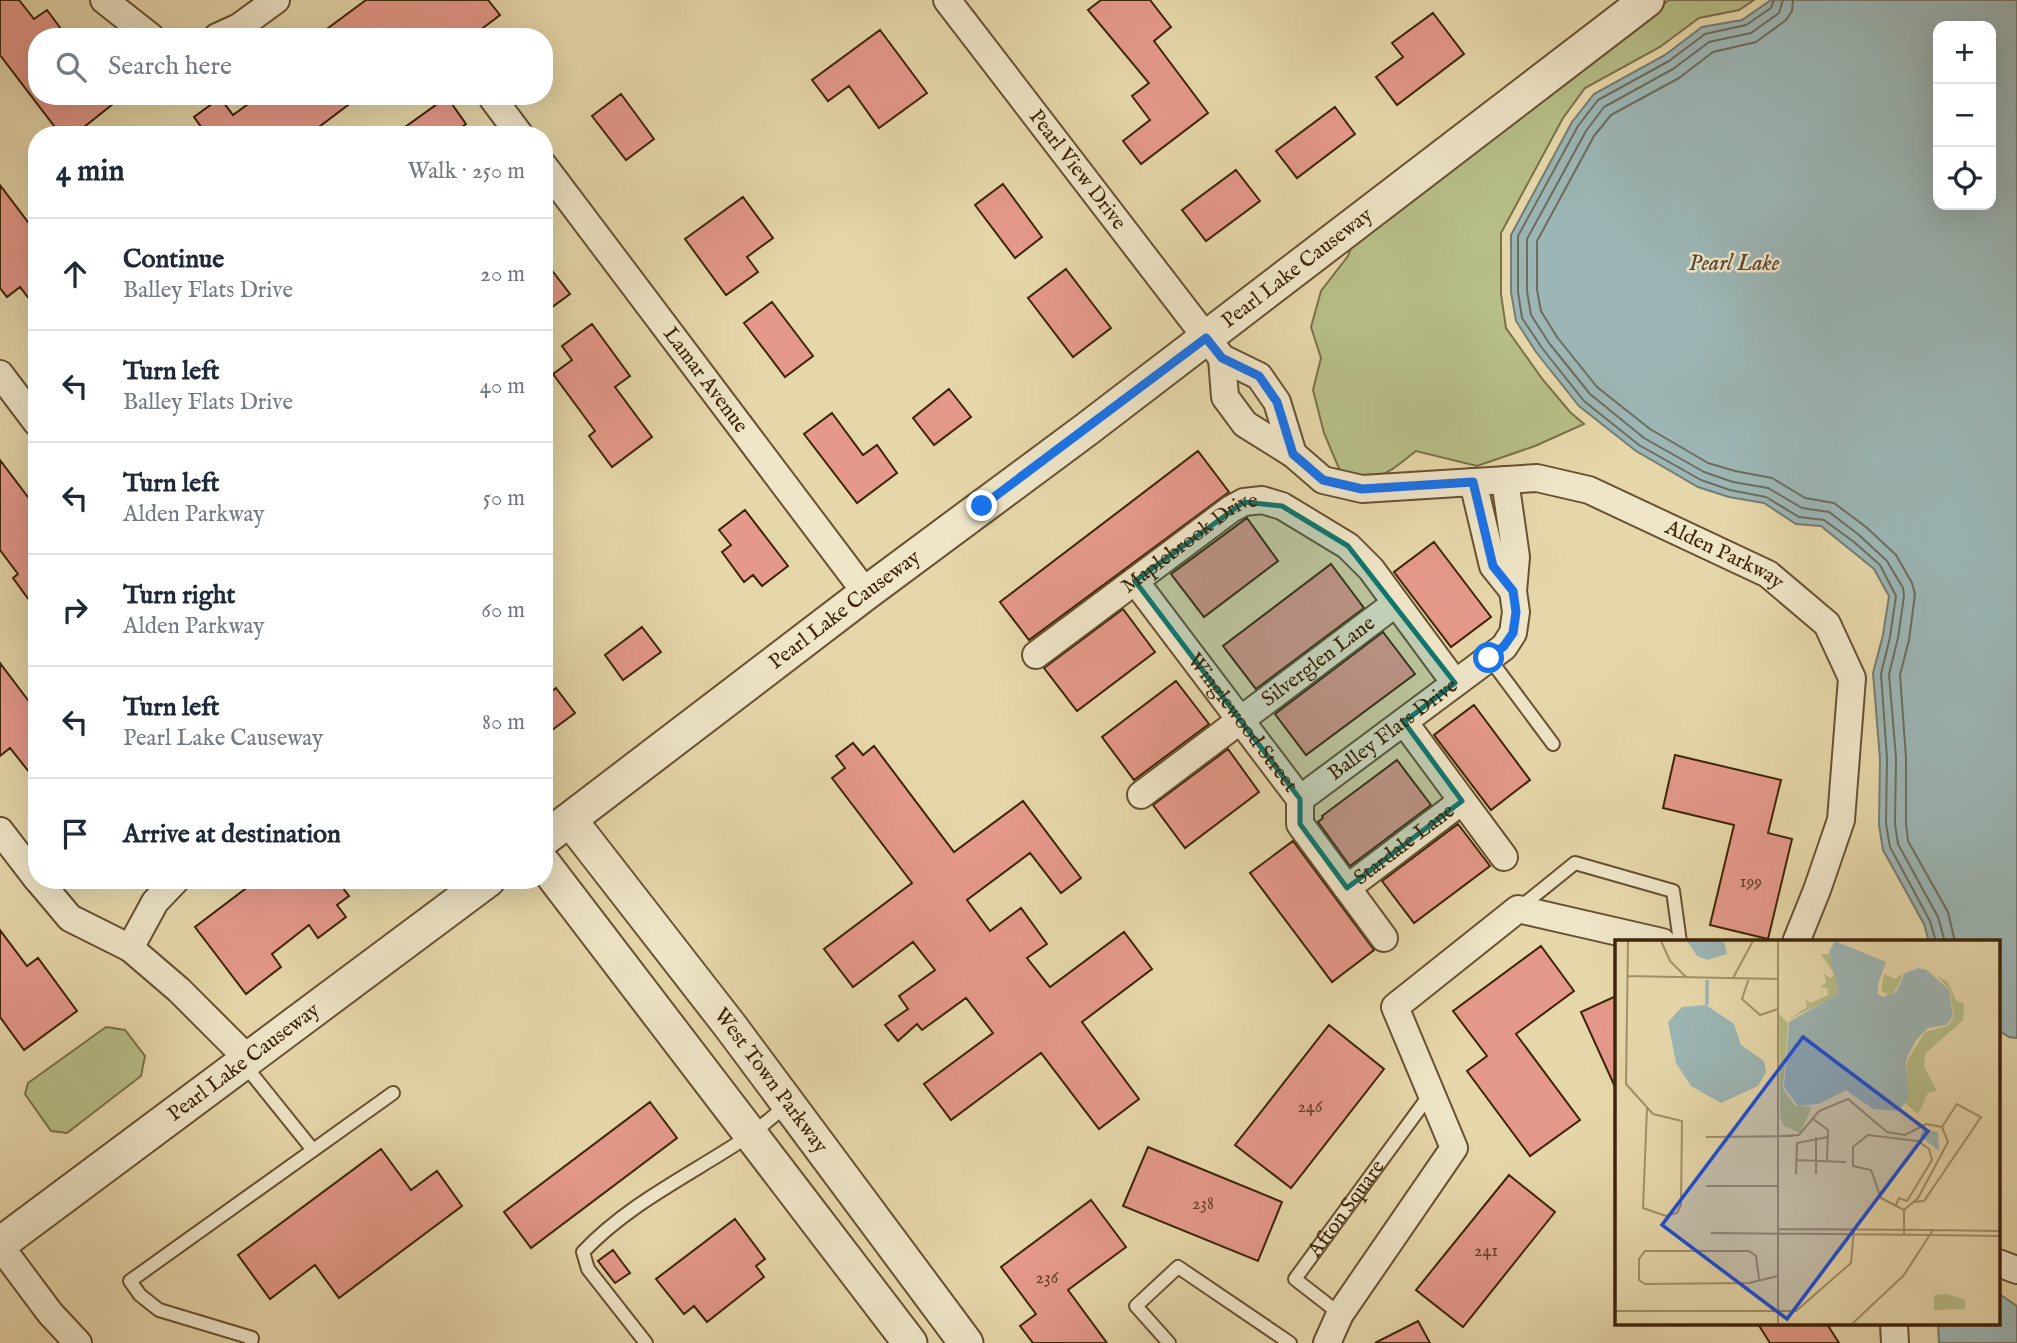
<!DOCTYPE html>
<html lang="en">
<head>
<meta charset="utf-8">
<style>
	body { margin:0; font-family:"IM FELL English",serif; background:#f6f6f7; color:#1f2937 }
	.controls { position:absolute; right:21px; top:21px; display:grid; overflow:hidden; border-radius:14px; box-shadow:0 7px 28px #0002 }
	.controls button { width:63px; height:63px; display:grid; place-items:center; padding:0; border:0; border-bottom:2px solid #e0e1e3; background:#fff; color:#1f2937; font:35px sans-serif }
	.stop { position:absolute; width:21px; height:21px; margin:-16px; border:5px solid #1a73e8; border-radius:50%; background:#fff }
	.stop.end { background:#1a73e8; border-color:#fff; box-shadow:0 2px 7px #0008 }
	.list { margin:0; padding:0; list-style:none }
	h2 { display:flex; justify-content:space-between; align-items:center; height:91px; margin:0; padding:0 28px; font-size:30px }
	h2 small { font-size:23px; font-weight:400; color:#747a83 }
	.list li { display:grid; grid-template-columns:46px 1fr auto; gap:21px; align-items:center; box-sizing:border-box; height:112px; padding:0 28px; border-top:2px solid #e0e1e3 }
	.list b { display:block; font-size:26px; white-space:nowrap }
	.list p { margin:0; font-size:23px; white-space:nowrap; color:#747a83 }
	.list em { font-size:23px; font-style:normal; color:#747a83 }
	.icon { flex:none; width:38px; height:38px; fill:none; stroke:currentColor; stroke-width:2; stroke-linecap:round; stroke-linejoin:round }
	.map { position:relative; flex:none; width:2017px; height:1343px; overflow:hidden }
	.search { position:absolute; background:#fff; box-shadow:0 7px 28px #0002; left:28px; top:28px; width:525px; height:77px; display:flex; align-items:center; gap:18px; box-sizing:border-box; padding:0 24px; border-radius:28px; color:#747a83; font-size:26px }
	.panel { position:absolute; background:#fff; box-shadow:0 7px 28px #0002; left:28px; top:126px; width:525px; height:763px; border-radius:28px }
	.map>svg:first-child { display:block }
	.green { fill:#b7be87; stroke:#7a7148; stroke-width:2 }
	.water { fill:#9cb6b5; stroke:#767c70; stroke-width:2; fill-rule:evenodd }
	.lines { fill:none; stroke-linecap:round; stroke-linejoin:round }
	.shore { stroke:#6c6d5e; stroke-width:2 }
	.building { fill:#e5998a; stroke:#3d2408; stroke-width:2 }
	.service-casing { stroke:#675130; stroke-width:16 }
	.minor-casing { stroke:#675130; stroke-width:30 }
	.tertiary-casing { stroke:#675130; stroke-width:37 }
	.service { stroke:#efe5c8; stroke-width:12 }
	.minor { stroke:#efe5c8; stroke-width:26 }
	.tertiary { stroke:#efe5c8; stroke-width:33 }
	.route { stroke:#1a73e8; stroke-width:9 }
	.marked { fill:#0f766e; fill-opacity:0.2; stroke:#0f766e; stroke-width:5; stroke-linejoin:round }
	.labels { text-anchor:middle; dominant-baseline:central; stroke-width:5; stroke-linejoin:round; paint-order:stroke }
	.number-label { font-size:18px; fill:#674128 }
	.street-label { font-size:21px; fill:#3d2408; stroke:#efe5c8 }
	.water-label { font-size:23px; font-style:italic; fill:#554833; stroke:#efe5c8 }
	.inset-river { fill:none; stroke:#9cb6b5; stroke-width:3.5 }
	.inset-road { fill:none; stroke:#a28f69; stroke-width:2 }
	.view { fill:#1d4ed8; fill-opacity:0.15; stroke:#1d4ed8; stroke-width:3.5 }
	.inset-edge { fill:none; stroke:#3d2408; stroke-width:3.5 }
</style>
</head>
<body>
<div class="map">
<svg width="2017" height="1343" viewBox="0 0 2017 1343">
	<rect width="100%" height="100%" fill="#e6d7aa"/>
	<filter id="stains"><feTurbulence type="fractalNoise" baseFrequency=".00286" numOctaves="4"/><feColorMatrix values="0 0 0 0 .2 0 0 0 0 .09 0 0 0 0 .02 0 0 0 .5 -.17"/></filter>
	<radialGradient id="worn" r=".72"><stop offset=".6" stop-color="#630" stop-opacity="0"/><stop offset="1" stop-color="#630" stop-opacity=".3"/></radialGradient>
	<path class="green" d="M1669,0h85l-15,10 -40,8 -39,29 -75,41 -22,30 -62,115v61l5,34 37,52 27,32 14,12 -49,22 -58,20 -61,-15c-32,25 -34,31 -76,20l-16,-38 -11,-43 8,-32 -10,-31 10,-36 27,-35 7,-18z
		M106,1027l19,3 20,26 -4,20 -74,57 -16,-2 -26,-37 3,-11z"/>
	<path class="water" d="M1771,0h246v1038l-8,-1 -11,-7v-88h-69l-5,-18 -41,-74 -4,-25 1,-66 -7,-86 10,-38 6,-39 -15,-27 -53,-43 -25,-2 -32,-21 -35,-6 -31,-10 -62,-36 -57,-45 -43,-54 -20,-31 -5,-29v-57l61,-113 22,-28 71,-39 37,-28 40,-7zM1938,26h53v179h-53z
		M1998,1293l19,13v37h-78l-1,-19h60z"/>
	<g class="lines">
		<path class="shore" d="M1774,0l-3,8 -25,17 -41,9 -36,27 -71,39 -20,26 -60,110v56l4,26 20,30 42,53 55,44 62,35 29,10 36,7 33,20 25,3 30,22 26,23 16,31 -6,41 -9,37 6,84 -1,66 4,23 40,74 6,21
			M1783,0l-4,13 -28,20 -42,9 -36,27 -69,38 -18,24 -59,108v52l4,24 18,28 41,51 54,44 60,34 29,10 35,6 34,20 27,4 30,23 28,26 16,27 1,8 -6,42 -9,36 7,84 -1,66 3,20 40,73 7,25
			M1793,0l-1,11 -6,9 -30,22 -43,10 -34,26 -68,37 -17,21 -57,105v49l4,21 16,26 40,50 53,42 58,34 27,8 37,7 33,20 29,5 32,24 30,28 16,28 3,11 -6,46 -9,35 6,83v65l2,18 40,71 7,30"/>
	</g>
	<path class="building" d="M0,0h19l15,19 13,-9 20,27h-30v59h86l-49,39h-13l-61,-80z
		M366,0h122l12,15 -29,22h-155z
		M1101,0h49l21,27 -17,14 54,72 -67,51 -18,-23 27,-21 -18,-24 17,-13 -61,-73z
		M1433,13l31,41 -67,51 -21,-28 27,-20 -11,-14z
		M880,30l47,63 -48,35 -30,-42 -21,15 -16,-21z
		M621,94l33,45 -28,21 -34,-44z
		M259,96h101l-41,31 6,8h-118l-13,-18 26,-19 13,17z
		M447,97l19,27 -15,11h-57z
		M1335,107l20,27 -58,44 -21,-27z
		M1236,170l24,31 -54,40 -24,-31z
		M1003,184l39,53 -27,21 -40,-53z
		M0,185l37,49v75l-17,-22 -13,10 -7,-9z
		M743,197l30,41 -26,19 11,15 -32,23 -41,-56z
		M544,260l26,34 -26,19z
		M1066,269l45,59 -38,29 -45,-59z
		M772,302l41,54 -28,21 -41,-54z
		M592,324l38,52 -15,11 37,50 -40,30 -23,-31 6,-5 -42,-57 19,-14 -10,-14z
		M949,389l22,28 -37,28 -21,-27z
		M832,413l31,42 14,-10 20,28 -40,30 -53,-69z
		M1198,451l31,41 -200,148 -29,-38z
		M0,460l37,49v102l-24,-33 5,-4 -18,-24z
		M745,510l43,56 -26,20 -9,-11 -9,7 -22,-30 9,-7 -12,-15z
		M1247,518l31,43 -74,56 -33,-43z
		M1434,542l57,75 -40,30 -57,-75z
		M1331,564l33,44 -108,81 -33,-43z
		M1123,609l32,43 -78,59 -33,-43z
		M642,627l19,25 -38,28 -18,-25z
		M1383,632l32,42 -109,81 -31,-41z
		M0,663l37,49v70l-27,-34 -10,8z
		M1176,681l33,43 -75,56 -32,-43z
		M556,688l19,25 -31,23v-39z
		M1474,705l56,75 -39,30 -57,-75z
		M853,743l10,12 11,-9 80,106 69,-51 58,77 -20,15 -31,-40 -63,47 23,31 31,-23 26,36 -20,14 23,29 74,-55 28,37 -70,53 57,77 -40,30 -58,-76 -90,67 -27,-36 69,-51 -27,-35 -44,32 -5,-6 -19,17 -13,-16 23,-16 -9,-13 36,-26 -22,-28 -60,45 -29,-38 88,-66 -80,-105 13,-10 -9,-12z
		M1228,749l31,43 -74,56 -32,-43z
		M1675,755l106,25 -13,53 24,6 -24,100 -58,-14 24,-100 -71,-17z
		M1397,760l34,45 -81,61 -32,-44 5,-4 -1,-2z
		M1458,824l32,42 -76,57 -32,-42z
		M1293,841l81,109 -42,32 -82,-109z
		M257,880h80l12,16 -12,9 9,12 -28,21 -9,-13 -37,29 9,13 -35,27 -51,-67z
		M0,930l27,36 11,-8 39,53 -53,39 -24,-33z
		M1541,946l33,45 -58,43 64,86 -50,36 -63,-85 20,-15 -34,-45z
		M1616,996v93l-35,-77z
		M1329,1025l55,44 -93,119 -56,-43z
		M650,1102l27,36 -146,110 -27,-36z
		M1148,1147l134,55 -24,59 -135,-55z
		M381,1149l30,41 26,-19 25,35 -123,92 -24,-33 -45,34 -32,-44z
		M1509,1175l46,37 -92,115 -47,-37z
		M1091,1200l35,47 -58,43 39,53h-74l-13,-17 16,-12 -35,-47z
		M735,1219l30,40 -9,7 8,11 -57,45 -13,-16 -10,8 -28,-35z
		M613,1250l17,23 -15,10 -17,-22z
		M1418,1321l12,22h-55z
		M1758,1324h69l12,19h-69z"/>
	<g class="lines">
		<defs>
			<g id="service">
				<path d="M1489,658l64,86"/>
				<path d="M1518,909l57,-46 98,28 7,51"/>
				<path d="M243,1063l70,87"/>
				<path id="s1" d="M1340,1314l-45,-35 136,-186"/>
				<path d="M251,1343l1,-5 -93,-28 -19,-15 -10,-14 263,-188"/>
				<path d="M646,1343l-58,-74 -5,-17c47,-50 111,-79 167,-117 13,-9 25,-21 38,-31"/>
				<path d="M1169,1343l-33,-37 42,-39 112,76"/>
			</g>
			<g id="minor">
				<path d="M104,0l47,37"/>
				<path id="s2" d="M947,0l275,358 37,18 18,26 16,52"/>
				<path d="M217,37l22,-10 37,-27"/>
				<path d="M493,99l27,36"/>
				<path id="s3" d="M544,166l322,427"/>
				<path id="s4" d="M1222,358l3,39 20,27 48,30 30,26 39,9 175,-11 52,12 179,84 59,50 25,54 -11,142 -24,70 -21,52"/>
				<path d="M0,374l37,49"/>
				<path d="M1473,482l20,84 20,25"/>
				<path id="s5" d="M1135,581l165,218v25l84,114"/>
				<path id="s6" d="M1036,655l195,-146 13,-7 18,-2 20,6 66,40 23,23 84,114"/>
				<path d="M1404,722l100,135"/>
				<path id="s7" d="M1141,795l255,-192"/>
				<path id="s8" d="M1300,799l204,-152 9,-14 3,-21 -3,-21 3,-34 -11,-77"/>
				<path d="M0,831l37,48"/>
				<path d="M38,880l32,38 60,30 49,42 69,69"/>
				<path id="s9" d="M1347,888l115,-87"/>
				<path d="M130,948l25,-46 21,-22"/>
				<path d="M0,1246l50,67 28,30"/>
				<path d="M1998,1263l19,7"/>
				<path d="M1894,1324l1,19"/>
				<path d="M1327,1343l13,-29 114,-166 -59,-141 123,-98 144,33"/>
			</g>
			<g id="tertiary">
				<path id="s10" d="M570,820l161,207 235,316"/>
				<path id="s11" d="M544,839l322,-246 221,-164 560,-429"/>
				<path d="M544,864l366,479"/>
				<path id="s12" d="M0,1244l488,-364"/>
			</g>
		</defs>
		<use href="#service" class="service-casing"/>
		<use href="#minor" class="minor-casing"/>
		<use href="#tertiary" class="tertiary-casing"/>
		<use href="#service" class="service"/>
		<use href="#minor" class="minor"/>
		<use href="#tertiary" class="tertiary"/>
	</g>
	<g class="lines">
		<path class="route" d="M982,506l224,-168 16,20 37,18 18,26 16,52 30,26 39,9 111,-7 20,84 20,25 3,21 -3,21 -9,13 -15,12"/>
	</g>
	<path class="marked" d="M1244,502l38,4 66,40 107,137 -51,39 58,79 -115,87 -47,-64v-25l-165,-218z"/>
	<g class="labels">
		<g class="number-label">
			<text x="1751" y="882">199</text>
			<text x="1310" y="1107">246</text>
			<text x="1203" y="1204">238</text>
			<text x="1486" y="1251">241</text>
			<text x="1047" y="1278">236</text>
		</g>
		<g class="street-label">
			<text stroke="none"><textPath href="#s2" startOffset="214">Pearl View Drive</textPath></text>
			<text stroke="none"><textPath href="#s11" startOffset="945">Pearl Lake Causeway</textPath></text>
			<text stroke="none"><textPath href="#s3" startOffset="268">Lamar Avenue</textPath></text>
			<text stroke="none"><textPath href="#s6" startOffset="191">Maplebrook Drive</textPath></text>
			<text stroke="none"><textPath href="#s4" startOffset="588">Alden Parkway</textPath></text>
			<text stroke="none"><textPath href="#s11" startOffset="378">Pearl Lake Causeway</textPath></text>
			<text stroke="none"><textPath href="#s7" startOffset="222">Silverglen Lane</textPath></text>
			<text stroke="none"><textPath href="#s5" startOffset="178">Winglewood Street</textPath></text>
			<text stroke="none"><textPath href="#s8" startOffset="116">Balley Flats Drive</textPath></text>
			<text stroke="none"><textPath href="#s9" startOffset="72">Stardale Lane</textPath></text>
			<text stroke="none"><textPath href="#s12" startOffset="304">Pearl Lake Causeway</textPath></text>
			<text stroke="none"><textPath href="#s10" startOffset="329">West Town Parkway</textPath></text>
			<text stroke="none"><textPath href="#s1" startOffset="144">Afton Square</textPath></text>
		</g>
		<g class="water-label">
			<text x="1734" y="263">Pearl Lake</text>
		</g>
	</g>
	<g transform="translate(1615 940)">
		<rect width="385" height="385" fill="#e6d7aa"/>
		<path d="M206,14h9l5,11 4,29 -51,26 19,-13 -2,-7 6,3 17,-8 -1,-7 -7,-1 6,-4 -2,-9 7,4 3,-4zM289,33l-9,18 -7,4 -7,-4 3,-17 11,5zM321,35l12,7 8,18 8,4 -1,16 -38,34 -1,13 13,24 -9,2 -10,21 -12,-10 1,-43 18,-29 23,-6 6,-9 -4,-27zM164,74l9,9 -5,65 12,18 17,1 -12,26 -16,-7 -4,-9zM332,354l18,6v9l-31,1v-15z" fill="#b7be87"/>
		<path d="M72,1h37l3,13 -20,6 -10,-4zM220,1l51,21 -8,22v10l5,3 13,-5 9,-19 13,-5 9,2 22,20 4,26 -6,9 -19,3 -12,12 -10,20 2,39 -9,12 -26,-2 -27,-19 -27,14 -21,2 -14,-19 5,-65 50,-29 -10,-41zM91,65l28,19 7,21 23,16 2,11 -8,14 -37,17 -30,-17 -15,-23 -8,-41 14,-15zM308,189l15,3 1,19 -19,-15z" fill="#9cb6b5"/>
		<path class="inset-river" d="M92,65v-25"/>
		<path class="inset-road" d="M13,1l-2,143 27,30 29,7 -1,84 -4,8 -11,3 -23,-8 4,-100M46,1l9,20 17,17M12,36l152,3M118,38l20,-37M134,38l-7,21 18,16 18,-6M197,178l16,12 -1,30M166,196l18,-1 20,-24 29,-12 39,33 18,3 21,-11 16,3 6,15 -30,56 -14,12v24M91,197l87,-1M201,197v37M181,220l50,2M181,234l1,-31 31,-6M91,246h72M299,262l10,-1 57,-84 -24,-13 -15,23M281,265l3,-7 8,3 25,-41 -3,-11 -11,-8 -50,-6 -15,12v19l18,4 10,28 23,12M163,289l155,1M96,293l220,2M316,295l69,1M144,339l-3,-23 -7,-5h-104l-6,8v21l6,4 104,-1 29,-7M0,371h181l55,-48 3,-34M163,384v-383M237,384l52,-49 29,-45 67,1"/>
		<path class="view" d="M188,97l125,94 -141,188 -125,-94z"/>
		<rect width="385" height="385" class="inset-edge"/>
	</g>
	<rect width="100%" height="100%" filter="url(#stains)"/>
	<rect width="100%" height="100%" fill="url(#worn)"/>
</svg>
<div class="controls">
<button>+</button>
<button>−</button>
<button><svg class="icon" aria-label="locate" viewBox="0 0 24 24"><circle cx="12" cy="12" r="6"/><path d="M12 2v4M12 18v4M2 12h4M18 12h4"/></svg></button>
</div>
<div class="stop" style="left:1489px;top:658px"></div>
<div class="stop end" style="left:982px;top:506px"></div>
<div class="search"><svg class="icon" aria-label="search" viewBox="0 0 24 24"><circle cx="10" cy="10" r="6"/><path d="M15 15l6 6"/></svg>Search here</div>
<section class="panel">
<h2>4 min<small>Walk · 250 m</small></h2>
<ul class="list">
<li><svg class="icon" aria-label="ahead" viewBox="0 0 24 24"><path d="M12 20V5M6 11l6-6 6 6"/></svg><div><b>Continue</b><p>Balley Flats Drive</p></div><em>20 m</em></li>
<li><svg class="icon" aria-label="left" viewBox="0 0 24 24"><path d="M17 20v-9H6M10 6l-5 5 5 5"/></svg><div><b>Turn left</b><p>Balley Flats Drive</p></div><em>40 m</em></li>
<li><svg class="icon" aria-label="left" viewBox="0 0 24 24"><path d="M17 20v-9H6M10 6l-5 5 5 5"/></svg><div><b>Turn left</b><p>Alden Parkway</p></div><em>50 m</em></li>
<li><svg class="icon" aria-label="right" viewBox="0 0 24 24"><path d="M7 20v-9h11M14 6l5 5-5 5"/></svg><div><b>Turn right</b><p>Alden Parkway</p></div><em>60 m</em></li>
<li><svg class="icon" aria-label="left" viewBox="0 0 24 24"><path d="M17 20v-9H6M10 6l-5 5 5 5"/></svg><div><b>Turn left</b><p>Pearl Lake Causeway</p></div><em>80 m</em></li>
<li><svg class="icon" aria-label="arrive" viewBox="0 0 24 24"><path d="M6 21V4h12l-3 4 3 4H6"/></svg><div><b>Arrive at destination</b></div></li>
</ul>
</section>
</div>
</body>
</html>
